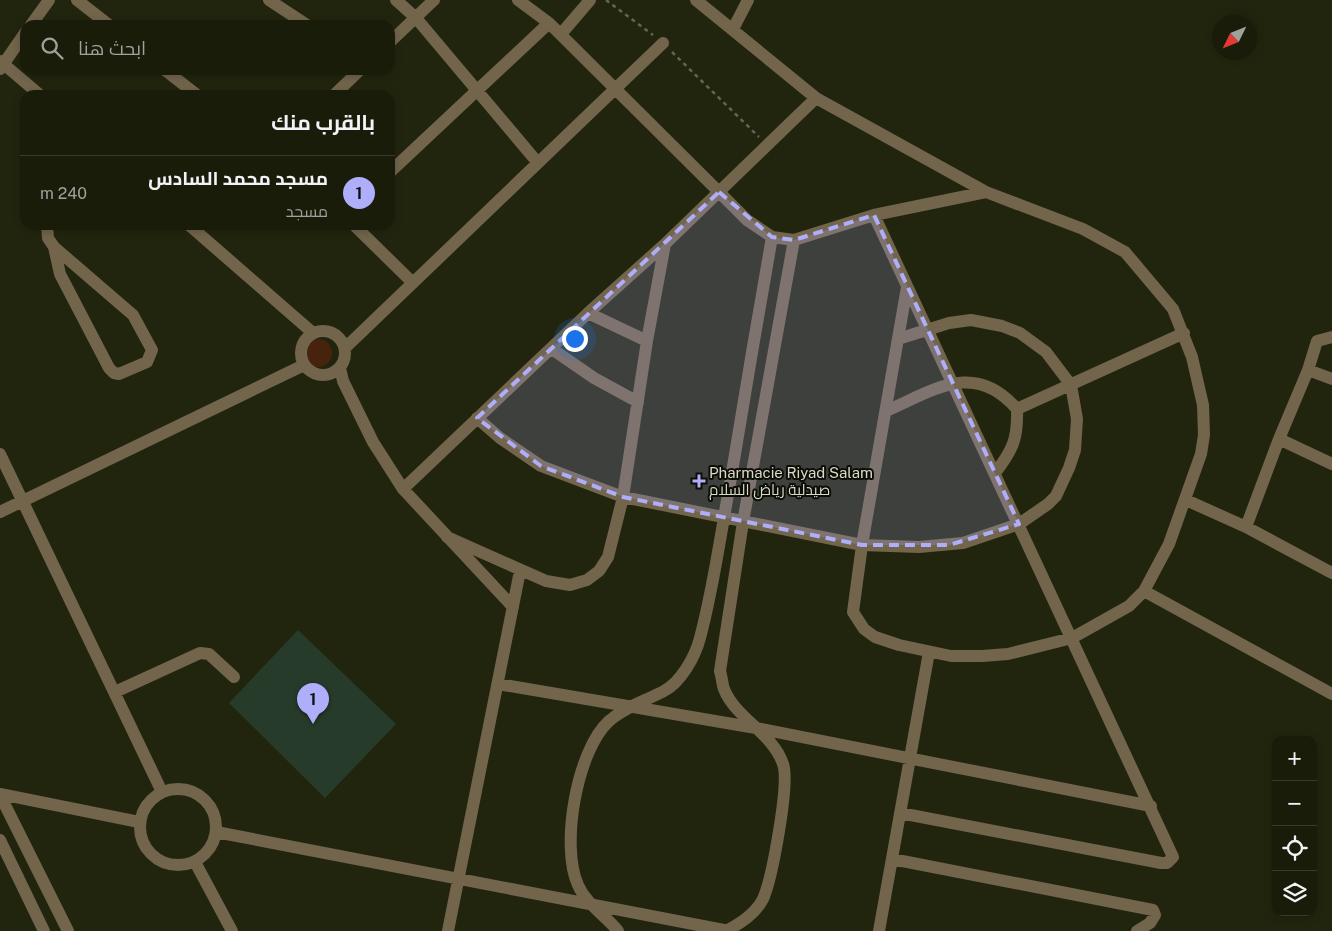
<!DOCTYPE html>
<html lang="ar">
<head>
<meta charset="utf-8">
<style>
	body { margin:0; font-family:"Public Sans",Cairo,sans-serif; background:#232513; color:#f1f3f6; direction:rtl }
	.controls { position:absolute; right:15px; bottom:15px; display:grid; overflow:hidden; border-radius:10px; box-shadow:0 2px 8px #0003 }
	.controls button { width:45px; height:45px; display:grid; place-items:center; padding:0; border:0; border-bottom:1px solid #383a2b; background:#1a1c0a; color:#f1f3f6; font:25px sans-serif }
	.compass { position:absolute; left:1212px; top:15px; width:45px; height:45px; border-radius:50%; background:#1a1c0a; box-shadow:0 2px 8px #0003; rotate:227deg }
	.you { position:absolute; left:574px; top:338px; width:18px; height:18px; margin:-12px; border:4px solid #fff; border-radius:50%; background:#1a73e8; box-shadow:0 0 0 8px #1a73e833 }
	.badge { display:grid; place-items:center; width:32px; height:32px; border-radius:50%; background:#aeaefa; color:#111; font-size:16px; font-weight:700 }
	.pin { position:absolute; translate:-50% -41px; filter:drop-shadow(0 1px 2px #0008) }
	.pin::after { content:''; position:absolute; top:26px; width:18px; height:15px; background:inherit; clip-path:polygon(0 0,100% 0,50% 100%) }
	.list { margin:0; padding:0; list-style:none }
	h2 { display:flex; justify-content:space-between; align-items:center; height:65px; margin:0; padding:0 20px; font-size:21px }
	h2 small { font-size:16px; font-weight:400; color:#9fa19c }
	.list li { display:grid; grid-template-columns:32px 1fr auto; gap:15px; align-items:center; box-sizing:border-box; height:75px; padding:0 20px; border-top:1px solid #383a2b }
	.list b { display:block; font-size:19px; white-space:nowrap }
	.list p { margin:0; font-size:16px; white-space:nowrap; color:#9fa19c }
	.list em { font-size:16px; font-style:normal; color:#9fa19c }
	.icon { flex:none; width:28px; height:28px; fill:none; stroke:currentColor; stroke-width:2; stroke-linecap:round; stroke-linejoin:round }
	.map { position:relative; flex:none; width:1332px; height:931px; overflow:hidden; direction:ltr }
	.search { position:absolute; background:#1a1c0a; box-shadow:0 2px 8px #0003; left:20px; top:20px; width:375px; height:55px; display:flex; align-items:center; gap:12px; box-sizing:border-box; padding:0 18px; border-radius:15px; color:#9fa19c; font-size:19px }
	.panel { position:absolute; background:#1a1c0a; box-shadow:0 2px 8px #0003; left:20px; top:90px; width:375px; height:140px; border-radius:15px; direction:rtl }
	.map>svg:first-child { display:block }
	.green { fill:#47230d }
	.building { fill:#273b2b }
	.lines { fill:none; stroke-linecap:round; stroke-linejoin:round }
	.path { stroke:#626551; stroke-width:2.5; stroke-dasharray:4 4; stroke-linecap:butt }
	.minor { stroke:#72654c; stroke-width:12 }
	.marked { fill:#aeaefa; fill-opacity:0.2; stroke:#aeaefa; stroke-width:4; stroke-dasharray:10 6; stroke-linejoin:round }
	.poi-dot { fill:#aeaefa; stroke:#0c0d05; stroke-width:2 }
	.labels { text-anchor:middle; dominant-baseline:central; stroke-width:4; stroke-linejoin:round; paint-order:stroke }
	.poi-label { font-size:15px; fill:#d7dacb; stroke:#0c0d05; text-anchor:start }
</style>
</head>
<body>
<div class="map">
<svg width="1332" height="931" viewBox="0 0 1332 931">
	<rect width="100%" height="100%" fill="#22250e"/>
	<path class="green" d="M304 353a14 14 0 1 1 28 0a14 14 0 1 1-28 0Z"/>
	<path class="building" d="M298,630l98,94 -71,74 -96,-95z"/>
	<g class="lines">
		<path class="path" d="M606,0l47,35
			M672,52l87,85"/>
		<path class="minor" d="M77,0l32,25
			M269,0l38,25
			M396,0l20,18 122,145
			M518,0l31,23 170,169 28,28 25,17 22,3 80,-25 112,-23 97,37 42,23 48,57 19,48 11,48 1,30 -3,19 -32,90 -25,47 -15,15 -57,32 -64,16 -26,2h-31l-52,-11 -24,-8 -11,-8 -11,-17 9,-67 45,-258
			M696,0l120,98 170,94
			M31,25l18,-25
			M733,29l15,-29
			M561,34l29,-34
			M390,42l44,-42
			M0,61l40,34
			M0,69l25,-36
			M165,70l32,25
			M334,95l26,-25
			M390,172l159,-149
			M874,215l299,642 -6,6h-6l-261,-50
			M47,225l1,13 6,9 79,68 19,35 -5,12 -28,12 -5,-1 -5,-5 -49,-94 -6,-27
			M189,225l124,108
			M354,225l59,58
			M588,313l59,28
			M301 353a22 22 0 1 1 44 0a22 22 0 1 1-44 0Z
			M345,348l318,-305
			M552,349l42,29 44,24
			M340,368l3,13 30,61 30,47 110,118
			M1308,370l24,9
			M1017,409l167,-76
			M886,411c49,-21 88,-51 131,-2 1,29 -4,41 -22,64
			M477,418l23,20 41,28 82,31 239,48 57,2 44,-4 56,-19 29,-20 8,-8 13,-28 6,-18 2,-31 -6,-34 -25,-33 -26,-19 -18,-7 -31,-6 -22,3 -51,16
			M1279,439l53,25
			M0,454l162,338
			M403,489l185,-176 77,-69 151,-146
			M1186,500l60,27 86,46
			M0,512l304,-147
			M1246,527l33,-88 29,-69 9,-29 15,-4
			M447,537l99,44 24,4 17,-5 12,-9 9,-14 15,-60 24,-156 18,-97
			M1144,591l188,103
			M498,684l258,44 395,78
			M115,692l85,-39 9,1 25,23
			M140 827a38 38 0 1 1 76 0a38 38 0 1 1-76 0Z
			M0,794l139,28
			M0,795l68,136
			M216,832l513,99
			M0,840l44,91
			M892,859l261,51 2,5 -5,8 -13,8
			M195,862l37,69
			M448,931l72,-360
			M618,931c-13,-16 -32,-27 -40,-46 -18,-39 -1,-135 31,-164 16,-14 36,-20 55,-30 17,-9 31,-34 36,-53 14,-52 21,-107 31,-160 13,-80 27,-161 41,-241
			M726,931c15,-8 29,-17 37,-32 9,-20 27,-116 20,-135 -10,-31 -47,-45 -59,-75 -2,-5 -2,-12 -4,-18l23,-149 51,-282
			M879,931l50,-279"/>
	</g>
	<path class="marked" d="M719,192l53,45 22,3 80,-25 145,309 -70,21h-87l-239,-48 -82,-31 -64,-48z"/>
	<path class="poi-dot" d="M696.5 473.5h5v5h5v5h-5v5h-5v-5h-5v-5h5z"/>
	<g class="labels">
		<g class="poi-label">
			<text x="709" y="472">Pharmacie Riyad Salam<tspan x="709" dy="17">صيدلية رياض السلام</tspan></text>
		</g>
	</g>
</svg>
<div class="controls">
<button>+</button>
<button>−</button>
<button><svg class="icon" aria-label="locate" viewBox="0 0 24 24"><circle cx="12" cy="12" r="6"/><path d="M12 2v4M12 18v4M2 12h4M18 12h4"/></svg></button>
<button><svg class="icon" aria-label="layers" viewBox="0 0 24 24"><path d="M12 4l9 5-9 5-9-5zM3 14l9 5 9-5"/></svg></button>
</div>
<svg class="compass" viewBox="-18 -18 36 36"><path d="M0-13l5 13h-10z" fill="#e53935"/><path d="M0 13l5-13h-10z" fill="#9fa19c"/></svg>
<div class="you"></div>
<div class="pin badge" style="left:313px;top:724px">1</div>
<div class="search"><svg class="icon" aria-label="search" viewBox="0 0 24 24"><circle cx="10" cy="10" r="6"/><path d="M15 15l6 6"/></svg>ابحث هنا</div>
<section class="panel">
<h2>بالقرب منك<small></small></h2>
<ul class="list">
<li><span class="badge">1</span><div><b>مسجد محمد السادس</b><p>مسجد</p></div><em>240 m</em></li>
</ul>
</section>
</div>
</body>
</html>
